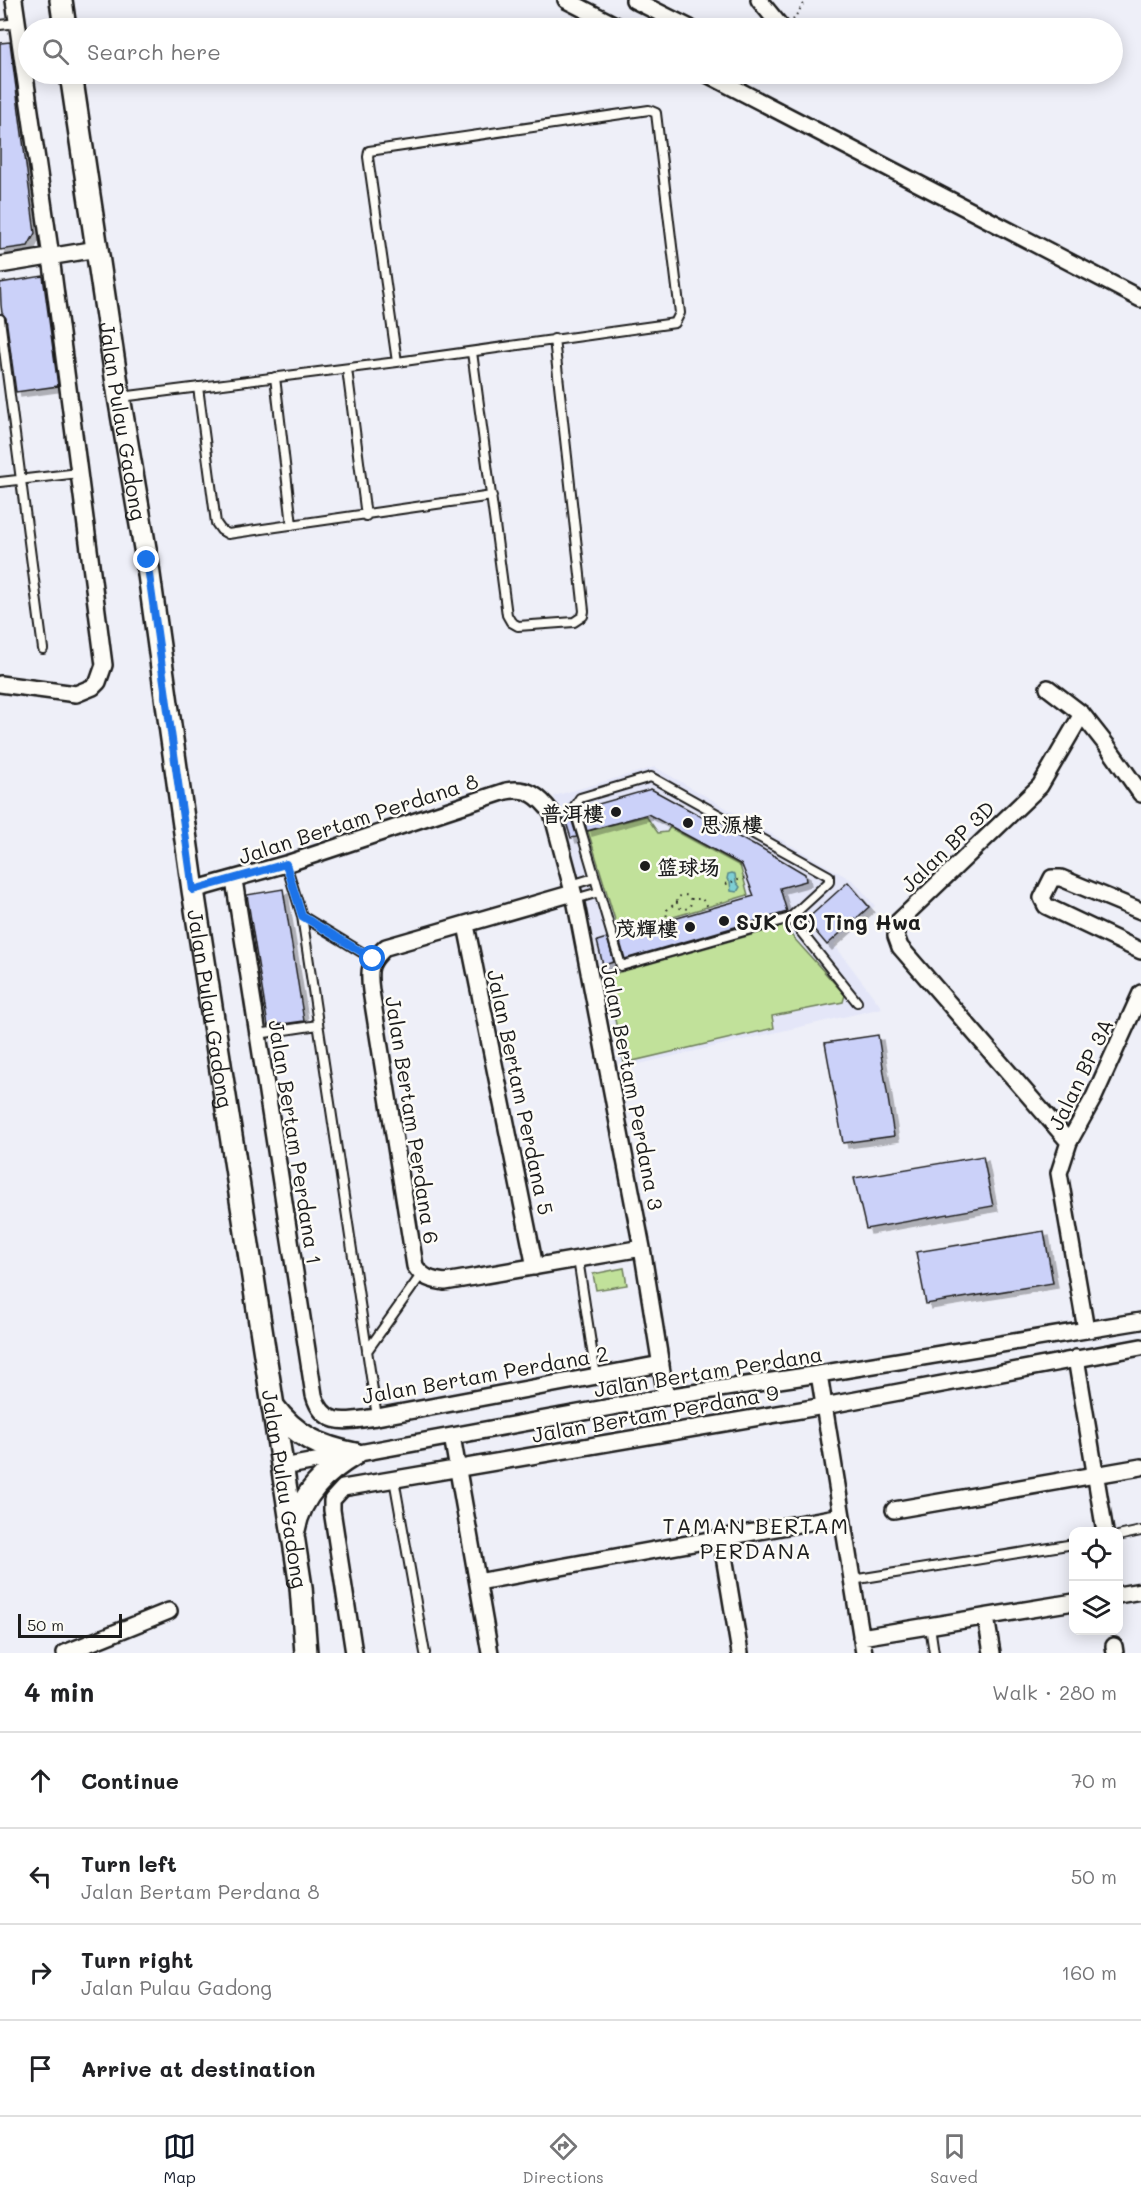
<!DOCTYPE html>
<html lang="en">
<head>
<meta charset="utf-8">
<style>
	body { margin:0; font-family:Mali,"LXGW WenKai TC",sans-serif; background:#f6f6f6; color:#202124 }
	.controls { position:absolute; right:18px; bottom:18px; display:grid; overflow:hidden; border-radius:12px; box-shadow:0 3px 15px #0003 }
	.controls button { width:54px; height:54px; display:grid; place-items:center; padding:0; border:0; border-bottom:2px solid #e0e0e0; background:#fff; color:#202124; font:30px sans-serif }
	.scale { position:absolute; left:18px; bottom:15px; width:104px; box-sizing:border-box; padding-left:6px; border:3px solid #1c1c1c; border-top:0; font-size:16px; line-height:21px; white-space:nowrap; color:#1c1c1c; -webkit-text-stroke:4px #fdfcf7; paint-order:stroke }
	.stop { position:absolute; width:18px; height:18px; margin:-14px; border:4px solid #1a73e8; border-radius:50%; background:#fff }
	.stop.end { background:#1a73e8; border-color:#fff; box-shadow:0 2px 6px #0008 }
	.list { margin:0; padding:0; list-style:none }
	h2 { display:flex; justify-content:space-between; align-items:center; height:78px; margin:0; padding:0 24px; font-size:26px }
	h2 small { font-size:20px; font-weight:400; color:#757577 }
	.list li { display:grid; grid-template-columns:39px 1fr auto; gap:18px; align-items:center; box-sizing:border-box; height:96px; padding:0 24px; border-top:2px solid #e0e0e0 }
	.list b { display:block; font-size:22px; white-space:nowrap }
	.list p { margin:0; font-size:20px; white-space:nowrap; color:#757577 }
	.list em { font-size:20px; font-style:normal; color:#757577 }
	.icon { flex:none; width:33px; height:33px; fill:none; stroke:currentColor; stroke-width:2; stroke-linecap:round; stroke-linejoin:round }
	.map { position:relative; flex:none; width:1141px; height:1653px; overflow:hidden }
	.search { position:absolute; background:#fff; box-shadow:0 3px 15px #0003; left:18px; right:18px; top:18px; height:66px; display:flex; align-items:center; gap:15px; box-sizing:border-box; padding:0 21px; border-radius:33px; color:#757577; font-size:22px }
	.sheet { height:462px; background:#fff }
	nav { display:flex; justify-content:space-around; align-items:center; box-sizing:border-box; height:84px; border-top:2px solid #e0e0e0; background:#fff; font-size:16px; color:#757577 }
	nav a { display:grid; justify-items:center; gap:3px }
	nav .on { color:#111827 }
	.map>svg:first-child { display:block }
	.built { fill:#e4e6f8 }
	.green { fill:#c1e19a; stroke:#6e7e5b; stroke-width:1.5 }
	.water { fill:#7ecfd4; stroke:#57878a; stroke-width:1.5 }
	.building { fill:#cbd1f9; stroke:#1c1c1c; stroke-width:1.5; filter:url(#shadow) }
	.lines { fill:none; stroke-linecap:round; stroke-linejoin:round }
	.service-casing { stroke:#1c1c1c; stroke-width:12 }
	.minor-casing { stroke:#1c1c1c; stroke-width:20 }
	.secondary-casing { stroke:#1c1c1c; stroke-width:26 }
	.path { stroke:#1c1c1c; stroke-width:2; stroke-dasharray:1.5 4.5; stroke-linecap:butt }
	.service { stroke:#fdfcf7; stroke-width:8 }
	.minor { stroke:#fdfcf7; stroke-width:15 }
	.secondary { stroke:#fdfcf7; stroke-width:21 }
	.route { stroke:#1a73e8; stroke-width:8 }
	.poi-dot { fill:#1c1c1c; stroke:#fdfcf7; stroke-width:2 }
	.labels { text-anchor:middle; dominant-baseline:central; stroke-width:5; stroke-linejoin:round; paint-order:stroke }
	.street-label { font-size:21px; fill:#1c1c1c; stroke:#fdfcf7 }
	.poi-label { font-size:21px; font-weight:bold; fill:#1c1c1c; stroke:#fdfcf7; text-anchor:start }
	.neighbourhood-label { font-size:22px; letter-spacing:1.5px; fill:#1c1c1c; stroke:#fdfcf7 }
</style>
</head>
<body>
<div class="map">
<svg width="1141" height="1653" viewBox="0 0 1141 1653">
	<defs>
		<filter id="shadow"><feDropShadow dx="5" dy="5" stdDeviation="0" flood-color="#0004"/></filter>
	</defs>
	<rect width="100%" height="100%" fill="#eeeff8"/>
	<filter id="ink" filterUnits="userSpaceOnUse"><feTurbulence type="fractalNoise" baseFrequency=".0167" numOctaves="2"/><feDisplacementMap in="SourceGraphic" scale="12" xChannelSelector="R" yChannelSelector="G"/><feConvolveMatrix kernelMatrix="1 2 1 2 8 2 1 2 1" color-interpolation-filters="sRGB"/></filter>
	<g filter="url(#ink)">
		<path class="built" d="M655,767l200,115 20,24 -41,38 48,64 -260,60 -29,-132 -39,-140z"/>
		<path class="green" d="M646,816l12,17 9,-1 3,-5 70,38 8,30 -129,38 -31,-102z
			M783,926l62,69 -2,7 -71,14 2,12 -150,35 -18,-87z
			M624,1268l3,17 -31,5 -3,-16z"/>
		<path class="water" d="M732,873l3,1 1,8 4,5 -3,5 -6,-1 -1,-9 -3,-3 1,-5z"/>
		<path class="building" d="M10,42l25,191 -7,13 -28,4v-207z
			M43,276l15,110 -42,6 -10,-74 -4,-5 -1,-8 -1,-22z
			M651,789l104,57 1,-1 49,29 1,7 -26,7 7,24 -162,47 -7,-24 136,-39 -12,-31 -94,-51 -61,17 -6,-22z
			M571,818l6,19 -6,1 -6,-19z
			M848,882l21,25 -42,38 -21,-25z
			M283,889l21,132 -36,5 -21,-131z
			M607,938l7,24 -11,3 -6,-24z
			M878,1035l16,101 -51,7 -18,-100z
			M983,1156l10,50 -127,23 -12,-51z
			M1044,1231l9,52 -127,21 -10,-52z"/>
		<g class="lines">
			<defs>
				<path id="service" d="M0,25l18,-2
					M0,319l43,330
					M472,352l35,263 4,7 7,4 56,-4 9,-6 1,-5 -30,-272
					M347,369l19,147
					M275,377l17,148
					M198,387l18,136 5,7 7,4 264,-38
					M121,397l276,-35 278,-39 5,-10 -24,-200 -7,-3 -280,41 -1,6 29,205
					M0,482l79,-9
					M651,777l178,99v6l-39,36 -169,48 -47,-159 6,-9z
					M286,864l16,52 75,501
					M571,885l23,-7
					M575,899l24,-7
					M302,916l71,43
					M790,918l67,84
					M258,1034l60,-9
					M578,1259l18,117
					M367,1351l54,-76
					M394,1479l31,174
					M1118,1536l23,-5
					M852,1580l222,-36
					M930,1626l4,27"/>
				<path id="minor" d="M566,0l55,28
					M634,0l56,28
					M759,0l23,28
					M707,74l434,225
					M0,265l97,-16
					M0,684l76,10 17,-7 5,-5 6,-17 -53,-408 -37,-257
					M1048,688l34,26 26,33 33,47
					M234,880l80,515c10,35 36,25 63,22l284,-53
					M193,890l93,-26 220,-73c22,-4 33,5 46,22l23,86 67,349 24,149
					M573,893l-187,54c-17,15 -18,22 -15,44l44,275c8,12 16,14 30,16l197,-34
					M1141,911l-80,-33h-9l-10,20 4,8 95,45
					M466,925l69,342
					M1069,1142l-169,-195 -4,-11 2,-14 142,-136 42,-72
					M1086,1330l-27,-157 10,-31 25,-45 47,-104
					M1076,1358l29,174
					M819,1374l45,279
					M452,1436l38,217
					M283,1467l383,-70 153,-23 322,-53
					M894,1510l247,-43
					M721,1538l19,115
					M478,1582l364,-66
					M1118,1595l23,-4
					M986,1617l6,36
					M861,1637l213,-35
					M1114,1646l1,7
					M65,1653l104,-42
					M354,1653l-22,-143v-10l11,-12 481,-82 317,-59"/>
				<g id="secondary">
					<path d="M61,0l4,28"/>
					<path id="s1" d="M71,74l48,323 28,163 46,330 108,697 5,66"/>
					<path d="M273,1406c22,30 47,41 82,48"/>
					<path d="M294,1530c7,-36 31,-58 61,-76"/>
				</g>
			</defs>
			<use href="#service" class="service-casing"/>
			<use href="#minor" class="minor-casing"/>
			<use href="#secondary" class="secondary-casing"/>
			<path class="path" d="M793,20l13,-20
				M726,884l21,-7
				M677 902a7 7 0 1 1 14 0a7 7 0 1 1-14 0Z
				M691,899h11l8,10
				M666,922l1,-12 10,-8"/>
			<use href="#service" class="service"/>
			<use href="#minor" class="minor"/>
			<use href="#secondary" class="secondary"/>
		</g>
	</g>
	<g class="lines" filter="url(#ink)">
		<path class="route" d="M147,560l46,330 93,-26 16,52 71,43"/>
	</g>
	<g class="poi-dot">
		<circle cx="616" cy="812" r="6"/>
		<circle cx="688" cy="823" r="6"/>
		<circle cx="645" cy="866" r="6"/>
		<circle cx="724" cy="921" r="6"/>
		<circle cx="690" cy="927" r="6"/>
	</g>
	<g class="labels">
		<g class="street-label">
			<text stroke="none"><textPath href="#s1" startOffset="351">Jalan Pulau Gadong</textPath></text>
			<text transform="translate(358 818) rotate(-18)">Jalan Bertam Perdana 8</text>
			<text transform="translate(947 846) rotate(-44)">Jalan BP 3D</text>
			<text stroke="none"><textPath href="#s1" startOffset="945">Jalan Pulau Gadong</textPath></text>
			<text transform="translate(1080 1074) rotate(-64)">Jalan BP 3A</text>
			<text transform="translate(633 1087) rotate(79)">Jalan Bertam Perdana 3</text>
			<text transform="translate(521 1092) rotate(78)">Jalan Bertam Perdana 5</text>
			<text transform="translate(413 1120) rotate(81)">Jalan Bertam Perdana 6</text>
			<text transform="translate(296 1142) rotate(81)">Jalan Bertam Perdana 1</text>
			<text transform="translate(708 1371) rotate(-9)">Jalan Bertam Perdana</text>
			<text transform="translate(485 1374) rotate(-10)">Jalan Bertam Perdana 2</text>
			<text transform="translate(655 1413) rotate(-10)">Jalan Bertam Perdana 9</text>
			<text stroke="none"><textPath href="#s1" startOffset="1431">Jalan Pulau Gadong</textPath></text>
		</g>
		<g class="poi-label">
			<text x="604" y="812" text-anchor="end">普洱樓</text>
			<text x="700" y="823">思源樓</text>
			<text x="657" y="866">篮球场</text>
			<text x="736" y="921">SJK (C) Ting Hwa</text>
			<text x="678" y="927" text-anchor="end">茂輝樓</text>
		</g>
		<g class="neighbourhood-label">
			<text x="756" y="1525">TAMAN BERTAM<tspan x="756" dy="25">PERDANA</tspan></text>
		</g>
	</g>
</svg>
<div class="controls">
<button><svg class="icon" aria-label="locate" viewBox="0 0 24 24"><circle cx="12" cy="12" r="6"/><path d="M12 2v4M12 18v4M2 12h4M18 12h4"/></svg></button>
<button><svg class="icon" aria-label="layers" viewBox="0 0 24 24"><path d="M12 4l9 5-9 5-9-5zM3 14l9 5 9-5"/></svg></button>
</div>
<div class="scale">50 m</div>
<div class="stop" style="left:373px;top:959px"></div>
<div class="stop end" style="left:147px;top:560px"></div>
<div class="search"><svg class="icon" aria-label="search" viewBox="0 0 24 24"><circle cx="10" cy="10" r="6"/><path d="M15 15l6 6"/></svg>Search here</div>
</div>
<section class="sheet">
<h2>4 min<small>Walk · 280 m</small></h2>
<ul class="list">
<li><svg class="icon" aria-label="ahead" viewBox="0 0 24 24"><path d="M12 20V5M6 11l6-6 6 6"/></svg><div><b>Continue</b></div><em>70 m</em></li>
<li><svg class="icon" aria-label="left" viewBox="0 0 24 24"><path d="M17 20v-9H6M10 6l-5 5 5 5"/></svg><div><b>Turn left</b><p>Jalan Bertam Perdana 8</p></div><em>50 m</em></li>
<li><svg class="icon" aria-label="right" viewBox="0 0 24 24"><path d="M7 20v-9h11M14 6l5 5-5 5"/></svg><div><b>Turn right</b><p>Jalan Pulau Gadong</p></div><em>160 m</em></li>
<li><svg class="icon" aria-label="arrive" viewBox="0 0 24 24"><path d="M6 21V4h12l-3 4 3 4H6"/></svg><div><b>Arrive at destination</b></div></li>
</ul>
</section>
<nav>
<a class="on"><svg class="icon" aria-label="map" viewBox="0 0 24 24"><path d="M3 6l6-2 6 2 6-2v14l-6 2-6-2-6 2zM9 4v14M15 6v14"/></svg>Map</a>
<a><svg class="icon" aria-label="directions" viewBox="0 0 24 24"><path d="M12 3l9 9-9 9-9-9zM9 14v-3h6M13 9l2 2-2 2"/></svg>Directions</a>
<a><svg class="icon" aria-label="saved" viewBox="0 0 24 24"><path d="M7 4h10v16l-5-4-5 4z"/></svg>Saved</a>
</nav>
</body>
</html>
